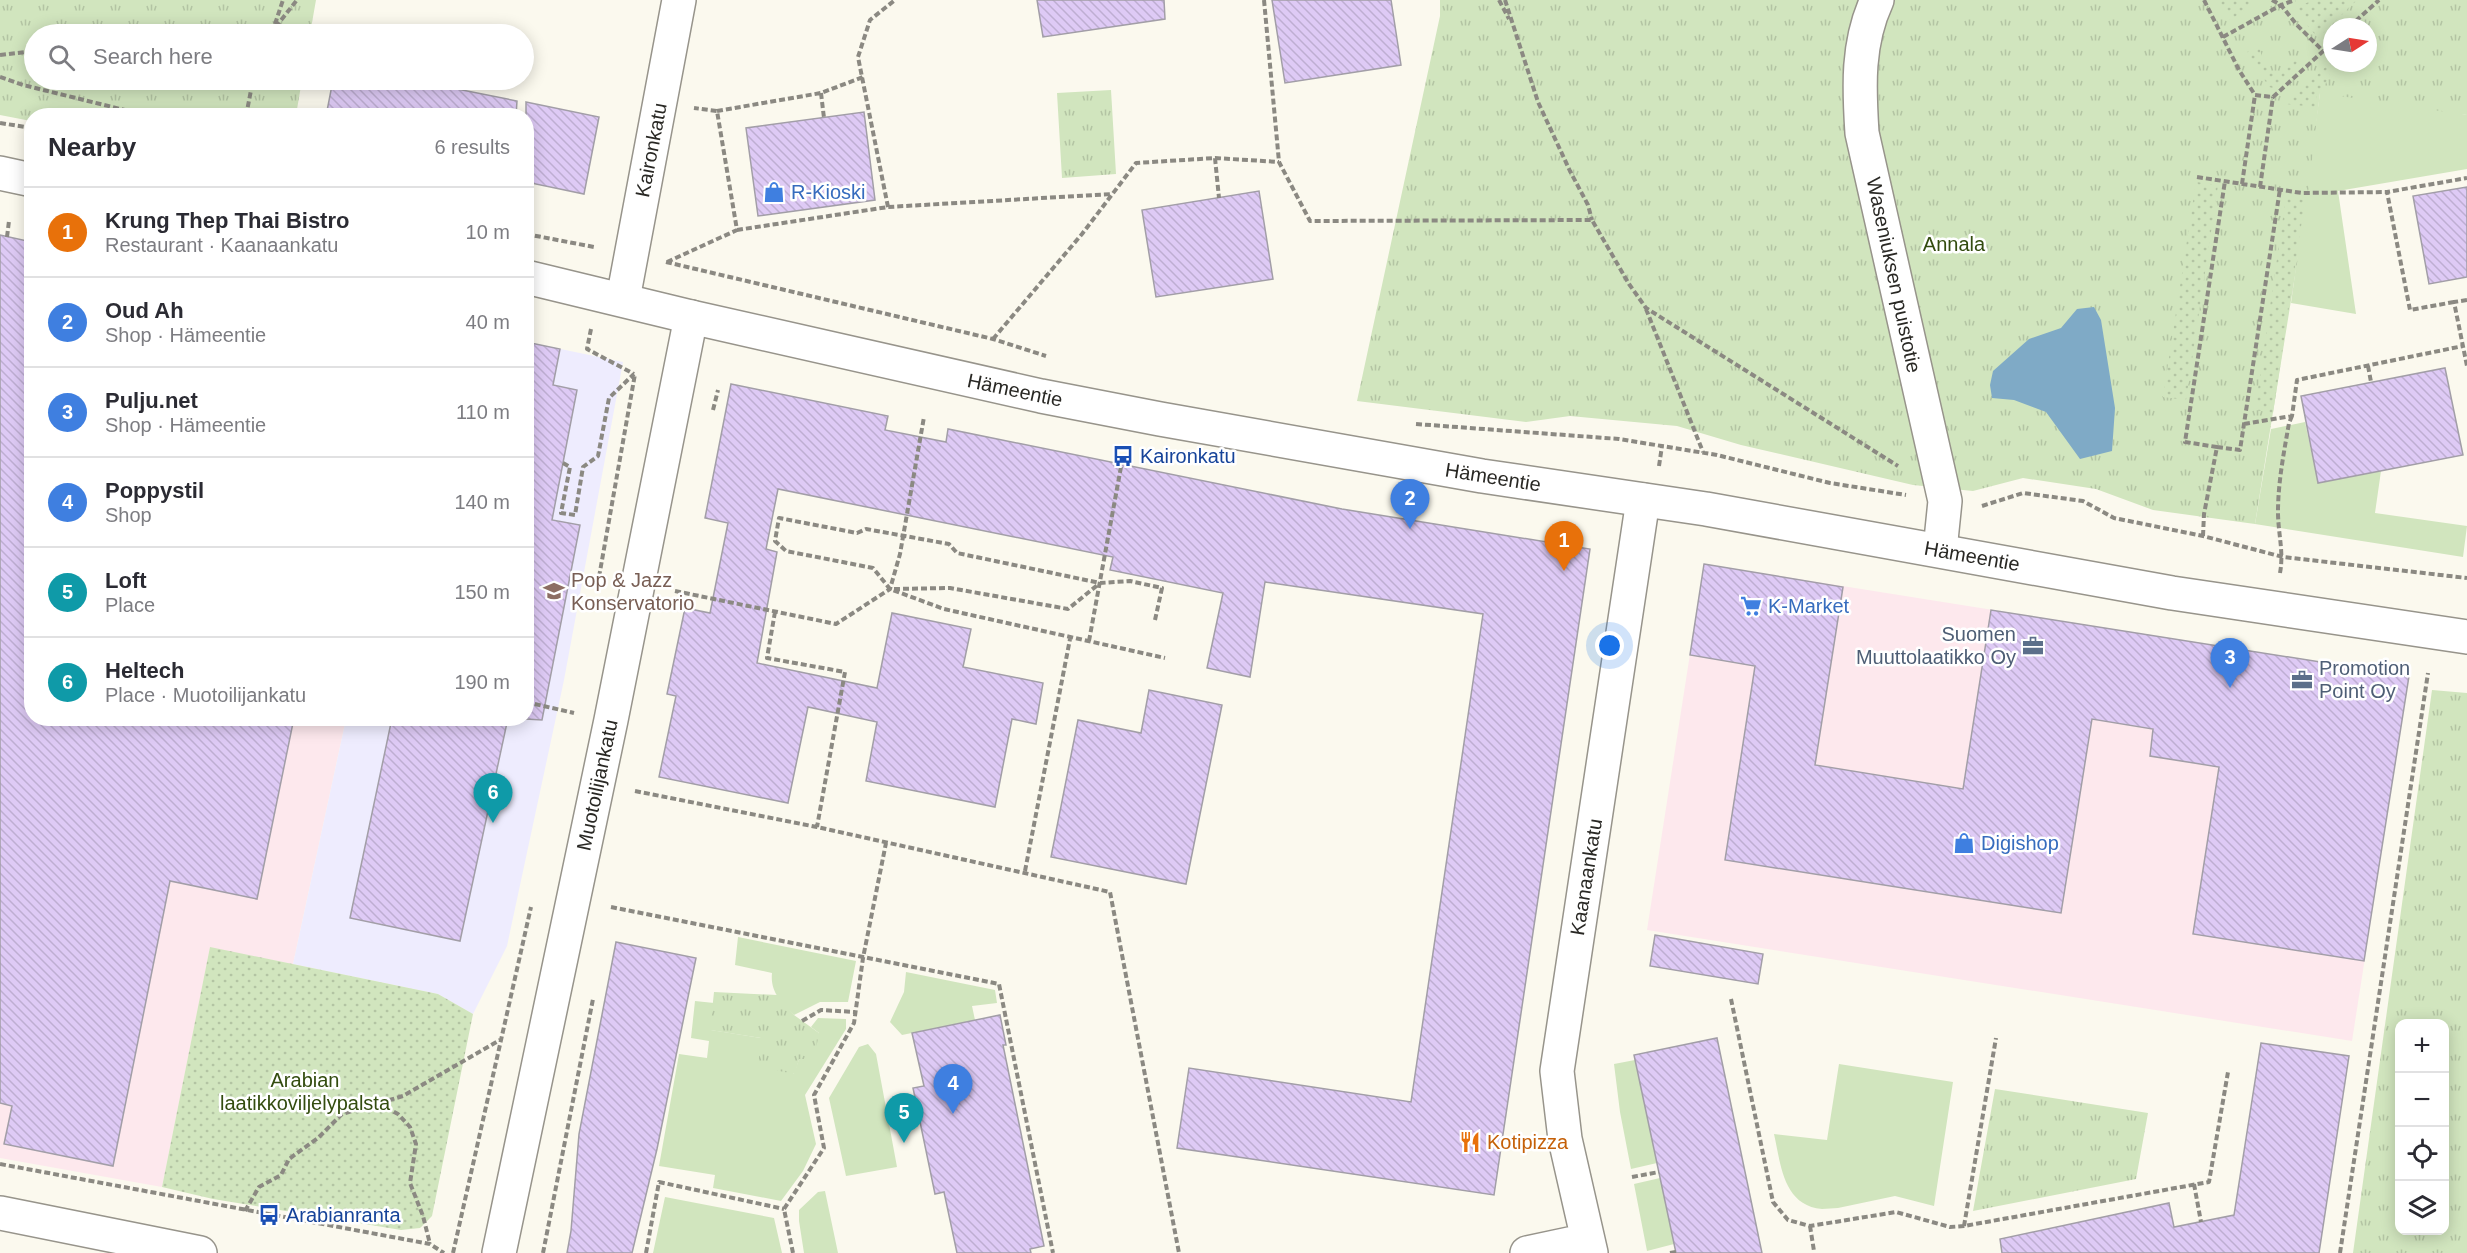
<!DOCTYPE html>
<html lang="en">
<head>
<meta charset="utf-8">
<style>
	body { margin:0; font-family:Arial,sans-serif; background:#f7f7f7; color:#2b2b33 }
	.controls { position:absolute; right:18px; bottom:18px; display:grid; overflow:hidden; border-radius:12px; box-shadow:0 3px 15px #0003 }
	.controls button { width:54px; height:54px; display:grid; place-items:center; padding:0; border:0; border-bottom:2px solid #e1e1e2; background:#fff; color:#2b2b33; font:30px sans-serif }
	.compass { position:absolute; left:2323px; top:18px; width:54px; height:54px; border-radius:50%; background:#fff; box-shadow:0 3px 15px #0003; rotate:78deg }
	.you { position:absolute; left:1610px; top:646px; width:21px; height:21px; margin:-15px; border:4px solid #fff; border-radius:50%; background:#1a73e8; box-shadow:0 0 0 9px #1a73e833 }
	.badge { display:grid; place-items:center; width:39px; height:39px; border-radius:50%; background:#4947bd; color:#fff; font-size:20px; font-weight:700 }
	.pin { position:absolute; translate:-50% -50px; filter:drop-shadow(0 2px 3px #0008) }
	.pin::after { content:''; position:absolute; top:32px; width:21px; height:18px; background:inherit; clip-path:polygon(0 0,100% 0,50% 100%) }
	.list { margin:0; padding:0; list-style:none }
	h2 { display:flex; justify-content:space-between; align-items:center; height:78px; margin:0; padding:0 24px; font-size:26px }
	h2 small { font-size:20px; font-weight:400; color:#7c7c81 }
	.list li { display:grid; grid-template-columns:39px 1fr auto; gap:18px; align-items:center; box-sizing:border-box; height:90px; padding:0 24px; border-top:2px solid #e1e1e2 }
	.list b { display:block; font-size:22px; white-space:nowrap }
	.list p { margin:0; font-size:20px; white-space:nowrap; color:#7c7c81 }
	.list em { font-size:20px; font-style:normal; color:#7c7c81 }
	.icon { flex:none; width:33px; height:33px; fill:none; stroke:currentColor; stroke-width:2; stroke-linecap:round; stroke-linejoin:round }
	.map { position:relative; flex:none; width:2467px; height:1253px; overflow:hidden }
	.search { position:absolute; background:#fff; box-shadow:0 3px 15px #0003; left:24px; top:24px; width:510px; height:66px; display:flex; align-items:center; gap:15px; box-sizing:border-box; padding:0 21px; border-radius:33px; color:#7c7c81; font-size:22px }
	.panel { position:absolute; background:#fff; box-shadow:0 3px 15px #0003; left:24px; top:108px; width:510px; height:618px; border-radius:24px }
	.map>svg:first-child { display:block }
	.commercial { fill:#fde8ed }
	.education { fill:#eeecfe }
	.grass { fill:#d1e5be }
	.park { fill:url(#park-tufts); fill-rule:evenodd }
	.garden { fill:url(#garden-dots) }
	.water { fill:#7faac6 }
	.building { fill:url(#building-back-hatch); stroke:#a29ea7; stroke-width:1.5 }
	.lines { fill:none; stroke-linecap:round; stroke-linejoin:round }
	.minor-casing { stroke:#97948b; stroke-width:36 }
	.major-casing { stroke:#97948b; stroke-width:36 }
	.path { stroke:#8b8982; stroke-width:4; stroke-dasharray:6 3; stroke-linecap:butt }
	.minor { stroke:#fff; stroke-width:33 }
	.major { stroke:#fff; stroke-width:33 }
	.labels { text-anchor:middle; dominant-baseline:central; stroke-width:5; stroke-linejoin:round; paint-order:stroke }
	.street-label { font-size:20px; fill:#292824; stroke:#fff }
	.shop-label { font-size:20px; fill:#366cbe; stroke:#fff; text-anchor:start }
	.park-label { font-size:20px; fill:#334c0f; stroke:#fff }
	.transit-label { font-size:20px; fill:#164399; stroke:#fff; text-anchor:start }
	.education-label { font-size:20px; fill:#785e54; stroke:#fff; text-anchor:start }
	.service-label { font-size:20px; fill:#4e5e75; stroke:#fff; text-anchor:end }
	.food-label { font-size:20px; fill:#c56008; stroke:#fff; text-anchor:start }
</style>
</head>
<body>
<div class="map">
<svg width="2467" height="1253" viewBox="0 0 2467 1253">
	<defs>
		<pattern id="park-tufts" width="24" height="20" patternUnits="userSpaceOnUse" patternTransform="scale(1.5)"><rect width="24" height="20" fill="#d1e5be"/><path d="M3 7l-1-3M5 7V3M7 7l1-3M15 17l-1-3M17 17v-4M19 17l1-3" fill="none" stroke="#b3c4a3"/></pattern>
		<pattern id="garden-dots" width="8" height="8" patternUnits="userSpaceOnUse" patternTransform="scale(1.5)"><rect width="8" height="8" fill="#d1e5be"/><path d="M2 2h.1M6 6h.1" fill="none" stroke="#b3c4a3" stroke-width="1.8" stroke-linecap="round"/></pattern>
		<pattern id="building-back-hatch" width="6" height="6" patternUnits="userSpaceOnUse" patternTransform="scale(1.5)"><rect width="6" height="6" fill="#decaf5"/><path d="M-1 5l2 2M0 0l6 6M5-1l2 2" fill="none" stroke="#beaed2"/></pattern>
	</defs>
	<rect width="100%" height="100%" fill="#fbf9ee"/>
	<path class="commercial" d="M0,235l31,7 1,476 314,1 -53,245 -83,-16 -48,239 -162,-29z
		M1704,564l705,112 -57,365 -705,-111z"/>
	<path class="education" d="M527,342l96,20 -59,318 -57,266 -34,68 -35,-20 -145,-30 53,-245 180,-1z"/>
	<path class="grass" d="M2467,0v66l-5,48 5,1v54l-129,22 18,123 -65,-11 29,-210 48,-30v-36z
		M2305,422l13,61 63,-12 -6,42 92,13 -4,31 -208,-33 16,-95z
		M738,937l118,24 -8,41h-28l-26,13c-13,-13 -24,-23 -22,-42l-37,-8z
		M906,972l89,18 2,13 -25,3 3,14 -73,15 -12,-13 14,-30z
		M695,1001l19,2 -3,27 50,8 33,36 5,-15 20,-26 -8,-6 7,-9 28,1v10l-41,66 11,49 -13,27 -22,30 -68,-13 2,-13 -56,-9 20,-112 28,4 2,-17 -18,-3z
		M868,1044l8,10 21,113 -51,9 -17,-78 30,-51z
		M1635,1060l22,103 -26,6 -11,-57 -6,-48z
		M1839,1064l114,18 -19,124 -39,-10 -57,12 -16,1c-39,-4 -41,-44 -48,-75l53,6z
		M1660,1178l14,66 -27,7 -13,-67z
		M825,1191l13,62h-34l-5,-32v-11l19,-18z
		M665,1197l109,21 8,35h-129z"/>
	<path class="park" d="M0,0h316l-6,34h-276v46h268l-6,35 -264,1 -1,5 -31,-6z
		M1440,0h1027v115l-147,-22 -13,108 -52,323 -102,-14 -57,-21 -73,-11 -50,13 -60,-6 -172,-40 -64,-19 -107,-10 -44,6 -169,-21 83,-385zM2332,27h36v36h-36z
		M1111,90l5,84 -54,4 -5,-85z
		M2432,690l35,3v560h-114zM2400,1024h44v206h-44z
		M714,992l63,3 17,20 25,18 -5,26h-15l-4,15 -37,-7 3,-29 -51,-8z
		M1995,1089l153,24 -12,66 -163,32z"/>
	<path class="garden" d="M2218,0h34l2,4 -24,16z
		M2315,0h42l-39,38 -23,-27 3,-5z
		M2259,47c4,11 5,26 19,26l15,-15 5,4 -25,26 -4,-1 -22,-35z
		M2332,61l2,2 -11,27 -5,-1 -3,18 -29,-3z
		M2196,182l22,3 -32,215 -23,-3z
		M2286,197l19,3 -32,213 -18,-3z
		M210,947l228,47 35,20 -41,202 -12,12 -19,2 -188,-31 -51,-12z"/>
	<path class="water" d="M2094,307l7,13 14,88 -3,43 -32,8 -34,-47 -32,-12 -22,-2 -2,-13 3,-14 36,-32 32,-11 16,-19z"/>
	<path class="building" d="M1037,0h127l1,19 -122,18z
		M1272,0h119l10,65 -116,18z
		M333,80h79l105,21 -1,15h-190z
		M526,102l73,15 -15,77 -58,-12z
		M864,112l11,88 -117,16 -12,-88z
		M2467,187v90l-38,7 -16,-88z
		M1259,191l14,88 -117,18 -14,-87z
		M0,235l32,7v476h262l-37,181 -87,-18 -57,285 -109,-22 8,-38 -12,-3z
		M526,342l34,7 -7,36 24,5 -25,130 28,5 -38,195 -16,-1z
		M2445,368l18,87 -145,28 -17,-87z
		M731,384l157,32 -3,14 61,12 2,-13 394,80 248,40 -96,646 -317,-47 12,-80 222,34 72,-488 -218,-32 -15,95 -43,-9 16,-75 -113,-23 3,-13 -335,-68 -12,60 11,3 -20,111 120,25 15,-75 79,16 -8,38 80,16 -7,41 -24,-5 -17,88 -129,-26 11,-59 -69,-15 -20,96 -129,-26 17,-81 -9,-2 18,-86 25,5 18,-90 -23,-5z
		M1704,564l139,23 -28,178 148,24 28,-179 418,66 -45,285 -171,-27 26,-167 -69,-11 3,-27 -61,-10 -31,194 -336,-53 30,-194 -65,-11z
		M1149,690l73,15 -36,179 -135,-27 27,-137 63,13z
		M392,718h116l-48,223 -110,-23z
		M1655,935l108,19 -5,30 -108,-18z
		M616,942l80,16 -39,191 -25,104h-65l4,-22 8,-97z
		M1000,1015l6,30h-3l41,201 -14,3 1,4h-74l-13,-61 -9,2 -22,-106 11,-2 -12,-53z
		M1717,1038l45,215h-86l-42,-198z
		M2261,1043l88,13 -30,197h-317l-2,-14 169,-36 5,24 60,-12z"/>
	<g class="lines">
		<defs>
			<path id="minor" d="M1877,0c-20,43 -18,87 -15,133l83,368 -5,49
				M623,299l56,-299
				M0,1213l200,40
				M499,1253l112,-533 80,-403
				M1527,1253l61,-13
				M1591,1253l-26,-114 -8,-68 86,-571"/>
			<path id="major" d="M0,173l32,7
				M526,277l165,40 350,79 119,23 322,57 224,33 466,84 295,44"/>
		</defs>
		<use href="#minor" class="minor-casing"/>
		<use href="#major" class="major-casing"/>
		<path class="path" d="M1264,0l15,162 31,59 282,-1 37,64 17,24 252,158
			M1499,0l10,19
			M1505,0l33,102 32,69 18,34 4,15
			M2204,0l35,70 16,25 18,2 59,-54
			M2272,0l9,5 16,20 26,26
			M275,24l8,-24
			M2349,27l30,-27
			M178,34l96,-6
			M270,34l27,-34
			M2223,37l58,-32 14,-5
			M0,55l34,-4
			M0,77l23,8 126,31
			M821,93l3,25
			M717,111l104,-18 42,-16
			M246,116l7,-36
			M0,123l32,5
			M1215,158l4,40
			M2197,177l105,16 85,-1
			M2242,184l13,-89
			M2260,187l13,-90
			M888,207l-30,-150 12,-37 25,-20
			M737,230l151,-23 224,-13
			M526,234l68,13
			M7,237l2,-16
			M666,262l327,77 53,17
			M667,262l70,-32 -20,-119 -23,-3
			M2467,300l-13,2 13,64
			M2454,302l-44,8 -23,-118 80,-14
			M1646,309l57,143
			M591,329l-4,20 47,25
			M993,339l89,-105 54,-71 79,-5 64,4
			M2368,366l3,16
			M713,410l5,-20
			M1416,424l203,15 98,16 113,28 76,12
			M2244,424l48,-8 5,-36 166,-34
			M2217,447l23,3 40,-261
			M563,463l7,4 -9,46 14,2 8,-48 15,-11 11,-58 25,-24
			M1659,466l3,-20
			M1982,506l41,-13 60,8 31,17 89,18 80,21 184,21
			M2203,536l1,-22 13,-67 -32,-5 40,-261
			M2280,573c4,-21 -2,-40 -2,-61 0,-30 6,-60 11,-89l3,-7
			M599,577l36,-203
			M894,589l56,-1 118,21 32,-26
			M675,591l161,33 54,-35 10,-35 24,-137
			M775,612l-8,46 78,14 -28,155
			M1155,620l7,-32 -32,-7 -30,2 -143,-30 -8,-9 -83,-15 -9,4 -78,-15 -4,23 11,10 87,17 17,21 54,20 221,49
			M1089,641l34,-185
			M526,702l48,11
			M635,791l182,36 293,65 69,361
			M1025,871l45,-232
			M611,907l388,77 54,269
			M1731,999l42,203 15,18 22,6 86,-14 54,15 14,-1 245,-44 19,-110
			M802,1021l19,-11 34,2
			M378,1103l20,11 12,13 6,17 -6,39 13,33 7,28
			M0,1164l430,80 14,9
			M1632,1177l27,-5
			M2194,1184l7,38
			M245,1211l14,-24 22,-12 8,-16 29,-21 24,-24 61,-18 97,-56
			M1810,1226l4,25
			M1964,1226l32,-188
			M453,1253l78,-346
			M543,1253l50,-254
			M646,1253l13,-71 125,27
			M793,1253l-9,-44 40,-61 -10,-53 40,-72 9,-65 23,-115
			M1670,1253l6,-1
			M2340,1253l88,-580"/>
		<use href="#minor" class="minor"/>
		<use href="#major" class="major"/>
	</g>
	<defs>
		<symbol id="shop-bare" viewBox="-9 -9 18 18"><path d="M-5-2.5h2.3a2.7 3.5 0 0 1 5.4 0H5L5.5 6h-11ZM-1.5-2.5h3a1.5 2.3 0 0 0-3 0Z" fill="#3f7fe0" stroke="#fff" stroke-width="2.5" paint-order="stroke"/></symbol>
		<symbol id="bus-bare" viewBox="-9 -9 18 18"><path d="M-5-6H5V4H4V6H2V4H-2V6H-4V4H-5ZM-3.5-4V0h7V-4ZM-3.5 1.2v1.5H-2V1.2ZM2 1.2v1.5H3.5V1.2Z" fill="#1a4fb4" stroke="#fff" stroke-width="2.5" paint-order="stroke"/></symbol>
		<symbol id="school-bare" viewBox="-9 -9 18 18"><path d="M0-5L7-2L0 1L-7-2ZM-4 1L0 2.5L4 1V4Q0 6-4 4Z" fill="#8d6e63" stroke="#fff" stroke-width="2.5" paint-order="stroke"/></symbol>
		<symbol id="supermarket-bare" viewBox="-9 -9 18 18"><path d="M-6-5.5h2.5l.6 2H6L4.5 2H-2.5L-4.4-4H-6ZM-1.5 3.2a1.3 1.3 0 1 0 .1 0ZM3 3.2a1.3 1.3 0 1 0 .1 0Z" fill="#3f7fe0" stroke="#fff" stroke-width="2.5" paint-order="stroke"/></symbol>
		<symbol id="office-bare" viewBox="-9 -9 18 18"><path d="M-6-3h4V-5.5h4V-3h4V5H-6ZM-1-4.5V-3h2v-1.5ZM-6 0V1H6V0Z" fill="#5c6f8a" stroke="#fff" stroke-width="2.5" paint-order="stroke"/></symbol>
		<symbol id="restaurant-bare" viewBox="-9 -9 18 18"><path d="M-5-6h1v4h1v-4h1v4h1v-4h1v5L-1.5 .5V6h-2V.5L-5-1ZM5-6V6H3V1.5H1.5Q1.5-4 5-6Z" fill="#e8710a" stroke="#fff" stroke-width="2.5" paint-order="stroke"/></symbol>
	</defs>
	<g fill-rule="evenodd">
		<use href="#shop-bare" x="759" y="177" width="30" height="30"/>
		<use href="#bus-bare" x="1108" y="441" width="30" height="30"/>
		<use href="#school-bare" x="539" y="576" width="30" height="30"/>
		<use href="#supermarket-bare" x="1736" y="591" width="30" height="30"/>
		<use href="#office-bare" x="2018" y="631" width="30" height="30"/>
		<use href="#office-bare" x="2287" y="665" width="30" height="30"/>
		<use href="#shop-bare" x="1949" y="828" width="30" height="30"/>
		<use href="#restaurant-bare" x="1455" y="1127" width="30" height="30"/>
		<use href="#bus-bare" x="254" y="1200" width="30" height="30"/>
	</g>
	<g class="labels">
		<g class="street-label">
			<text transform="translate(651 150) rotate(-79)">Kaironkatu</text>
			<text transform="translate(1894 275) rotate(78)">Waseniuksen puistotie</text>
			<text transform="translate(1015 390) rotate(12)">Hämeentie</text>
			<text transform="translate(1493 477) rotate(9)">Hämeentie</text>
			<text transform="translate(1972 556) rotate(10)">Hämeentie</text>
			<text transform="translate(597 785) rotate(-78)">Muotoilijankatu</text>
			<text transform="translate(1586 877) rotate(-81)">Kaanaankatu</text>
		</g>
		<g class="shop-label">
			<text x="791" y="192">R-Kioski</text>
			<text x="1768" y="606">K-Market</text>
			<text x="1981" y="843">Digishop</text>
		</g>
		<g class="park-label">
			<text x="1954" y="244">Annala</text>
			<text x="305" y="1080">Arabian<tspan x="305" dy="23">laatikkoviljelypalsta</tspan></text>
		</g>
		<g class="transit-label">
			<text x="1140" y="456">Kaironkatu</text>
			<text x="286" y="1215">Arabianranta</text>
		</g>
		<g class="education-label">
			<text x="571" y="580">Pop &amp; Jazz<tspan x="571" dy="23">Konservatorio</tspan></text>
		</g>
		<g class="service-label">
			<text x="2016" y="634">Suomen<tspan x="2016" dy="23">Muuttolaatikko Oy</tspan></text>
			<text x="2319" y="668" text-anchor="start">Promotion<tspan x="2319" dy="23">Point Oy</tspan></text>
		</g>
		<g class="food-label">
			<text x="1487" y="1142">Kotipizza</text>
		</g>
	</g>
</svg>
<div class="controls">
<button>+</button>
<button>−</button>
<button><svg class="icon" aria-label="locate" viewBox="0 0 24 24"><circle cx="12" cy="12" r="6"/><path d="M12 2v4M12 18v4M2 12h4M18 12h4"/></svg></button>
<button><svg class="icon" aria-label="layers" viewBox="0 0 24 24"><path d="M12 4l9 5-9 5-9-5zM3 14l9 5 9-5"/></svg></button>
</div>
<svg class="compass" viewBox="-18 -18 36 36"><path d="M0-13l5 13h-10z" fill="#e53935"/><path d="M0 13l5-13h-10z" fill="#7c7c81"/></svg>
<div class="you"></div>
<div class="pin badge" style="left:1564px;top:571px;background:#e8710a">1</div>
<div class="pin badge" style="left:1410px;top:529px;background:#3f7fe0">2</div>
<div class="pin badge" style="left:2230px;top:688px;background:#3f7fe0">3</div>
<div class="pin badge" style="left:953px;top:1114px;background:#3f7fe0">4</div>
<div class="pin badge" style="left:904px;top:1143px;background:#0f9aa8">5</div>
<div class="pin badge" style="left:493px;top:823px;background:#0f9aa8">6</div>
<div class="search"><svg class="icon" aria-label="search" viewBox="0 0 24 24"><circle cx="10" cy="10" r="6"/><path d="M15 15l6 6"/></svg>Search here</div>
<section class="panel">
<h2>Nearby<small>6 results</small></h2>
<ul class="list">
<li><span class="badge" style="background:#e8710a">1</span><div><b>Krung Thep Thai Bistro</b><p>Restaurant · Kaanaankatu</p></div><em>10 m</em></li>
<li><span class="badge" style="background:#3f7fe0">2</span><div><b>Oud Ah</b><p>Shop · Hämeentie</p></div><em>40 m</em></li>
<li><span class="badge" style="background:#3f7fe0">3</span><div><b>Pulju.net</b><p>Shop · Hämeentie</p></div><em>110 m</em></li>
<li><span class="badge" style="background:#3f7fe0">4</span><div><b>Poppystil</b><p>Shop</p></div><em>140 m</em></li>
<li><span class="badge" style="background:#0f9aa8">5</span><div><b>Loft</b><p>Place</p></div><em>150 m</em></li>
<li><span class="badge" style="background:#0f9aa8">6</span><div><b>Heltech</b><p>Place · Muotoilijankatu</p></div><em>190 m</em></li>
</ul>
</section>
</div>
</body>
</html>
